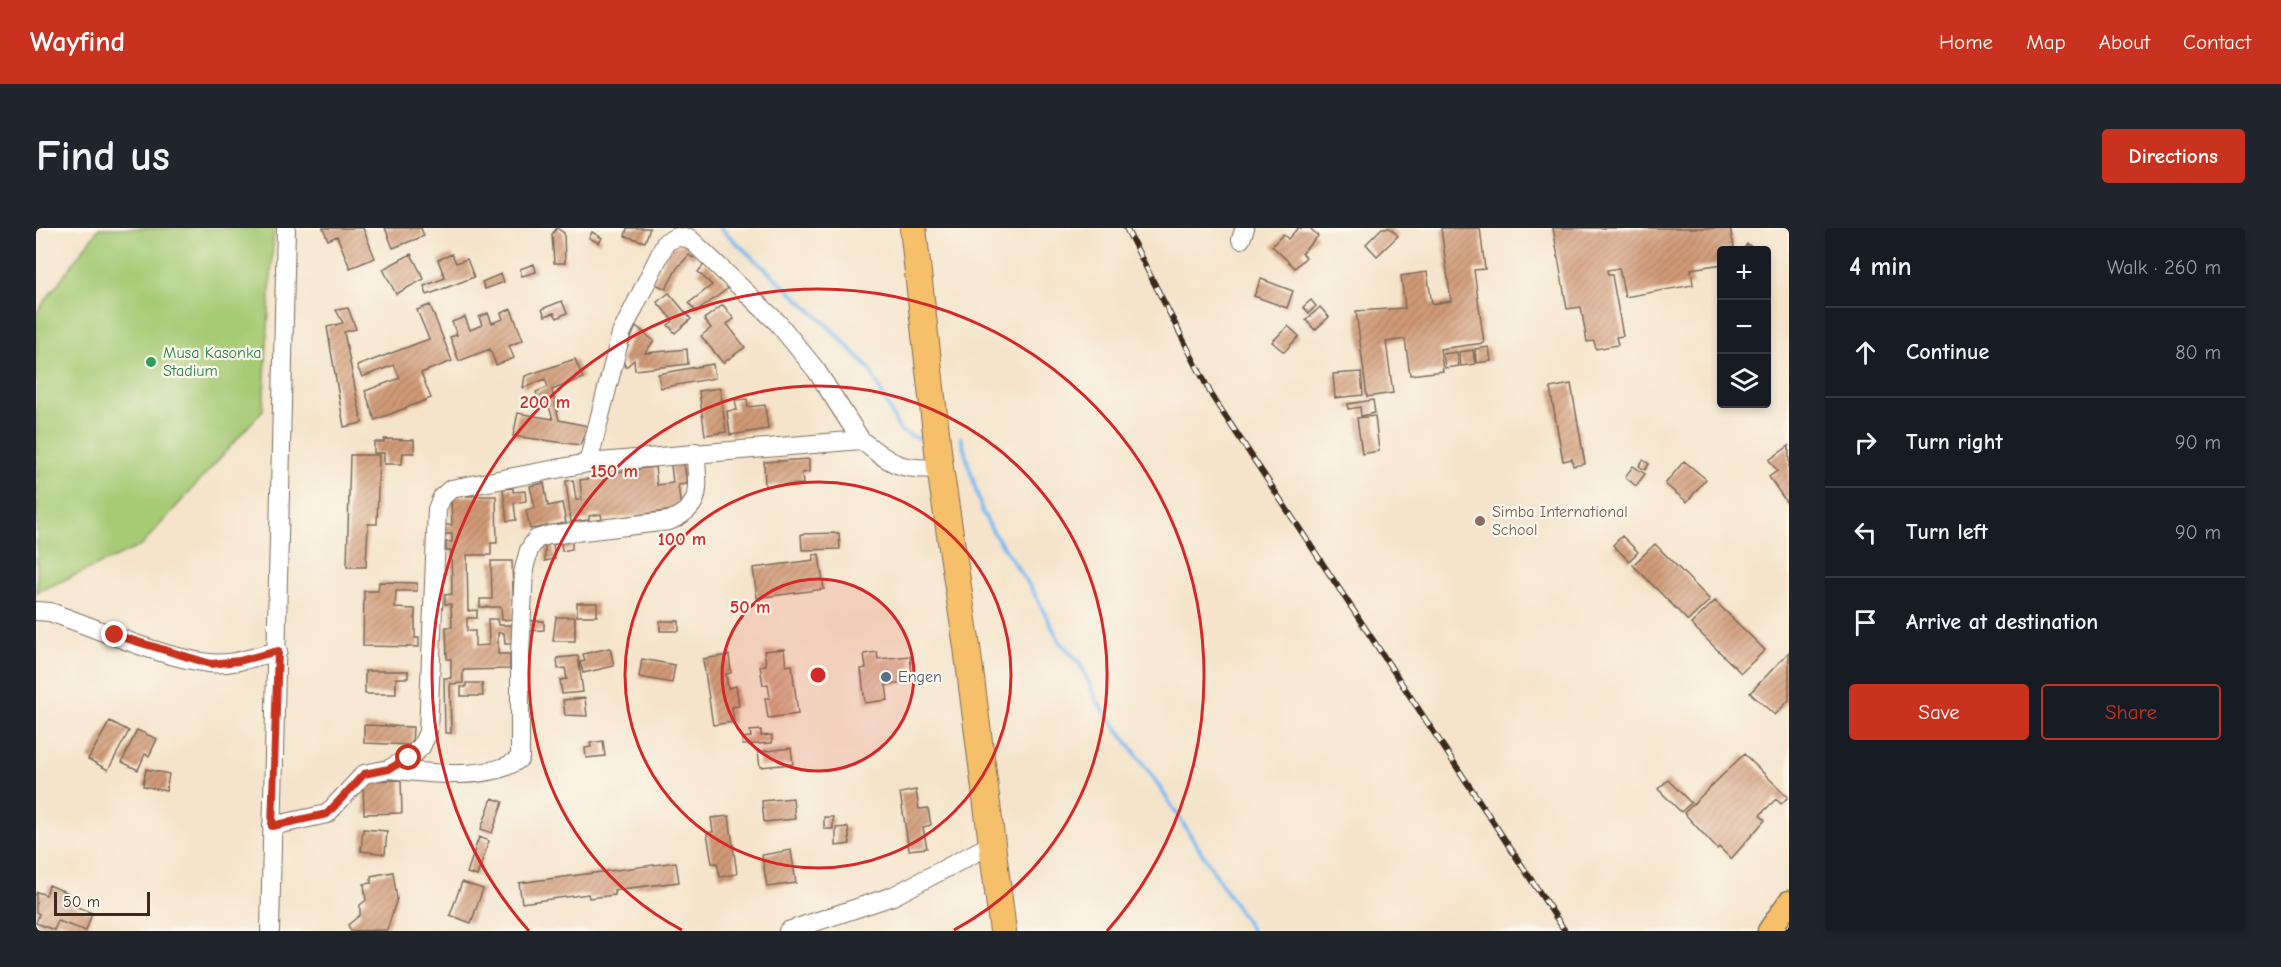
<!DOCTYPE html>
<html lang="en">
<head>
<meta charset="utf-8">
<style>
	body { margin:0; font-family:"Comic Neue",sans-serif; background:#20242c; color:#f1f3f6 }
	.controls { position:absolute; right:18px; top:18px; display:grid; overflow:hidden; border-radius:6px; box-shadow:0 3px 9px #0003 }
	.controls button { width:54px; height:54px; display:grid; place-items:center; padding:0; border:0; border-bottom:2px solid #363941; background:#171b24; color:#f1f3f6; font:30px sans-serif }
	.scale { position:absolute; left:18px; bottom:15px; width:96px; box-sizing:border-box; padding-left:6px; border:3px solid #3b2a1e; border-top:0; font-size:16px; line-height:21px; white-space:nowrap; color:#3b2a1e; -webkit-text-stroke:4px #fbf7ec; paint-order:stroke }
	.stop { position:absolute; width:18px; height:18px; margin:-14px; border:4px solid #c8321e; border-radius:50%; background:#fff }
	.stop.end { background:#c8321e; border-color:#fff; box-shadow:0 2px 6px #0008 }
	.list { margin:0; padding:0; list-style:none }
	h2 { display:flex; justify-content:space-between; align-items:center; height:78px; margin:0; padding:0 24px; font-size:26px }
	h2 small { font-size:20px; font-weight:400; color:#9ea1a6 }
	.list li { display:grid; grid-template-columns:39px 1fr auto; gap:18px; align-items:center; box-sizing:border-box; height:90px; padding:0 24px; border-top:2px solid #363941 }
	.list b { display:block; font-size:22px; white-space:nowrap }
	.list em { font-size:20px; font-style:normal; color:#9ea1a6 }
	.actions { display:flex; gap:12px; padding:18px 24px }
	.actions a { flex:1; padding:14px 0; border:2px solid #c8321e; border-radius:6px; text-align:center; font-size:21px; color:#c8321e }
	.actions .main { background:#c8321e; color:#fff }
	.icon { flex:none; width:33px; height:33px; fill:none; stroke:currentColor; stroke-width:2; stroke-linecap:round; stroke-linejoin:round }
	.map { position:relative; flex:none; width:1753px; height:703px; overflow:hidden; border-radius:6px }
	header { display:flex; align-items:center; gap:36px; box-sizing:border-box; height:84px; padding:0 30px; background:#c8321e; color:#fff }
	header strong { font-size:28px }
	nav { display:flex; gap:33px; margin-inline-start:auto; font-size:21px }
	.intro { display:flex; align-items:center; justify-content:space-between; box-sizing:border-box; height:144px; padding:0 36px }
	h1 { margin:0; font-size:42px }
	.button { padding:15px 27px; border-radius:6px; background:#c8321e; color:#fff; font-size:21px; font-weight:700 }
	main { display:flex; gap:36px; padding:0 36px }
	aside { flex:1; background:#171b24; border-radius:6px; box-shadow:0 3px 9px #0003 }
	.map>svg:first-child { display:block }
	.pitch { fill:#a6cb75; stroke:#707a4a; stroke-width:1.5 }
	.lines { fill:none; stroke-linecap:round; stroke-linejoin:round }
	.stream { stroke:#7cbaef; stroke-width:4 }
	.building { fill:url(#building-hatch) }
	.minor-casing { stroke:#7c6b5b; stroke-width:20 }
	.major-casing { stroke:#7c6b5b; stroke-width:25 }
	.highway-casing { stroke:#7c6b5b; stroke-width:28 }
	.minor { stroke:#fff; stroke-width:18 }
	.major { stroke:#f6c06b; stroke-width:22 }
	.highway { stroke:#f6c06b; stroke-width:26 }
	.rail-casing { stroke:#3b2a1e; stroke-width:6 }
	.rail { stroke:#fbf7ec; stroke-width:4; stroke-dasharray:11; stroke-linecap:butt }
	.route { stroke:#c8321e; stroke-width:8 }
	.ring { fill:none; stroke:#d62828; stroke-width:3 }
	.leisure-dot { fill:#2e9e5b; stroke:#fbf7ec; stroke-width:2 }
	.education-dot { fill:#8d6e63; stroke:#fbf7ec; stroke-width:2 }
	.service-dot { fill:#5c6f8a; stroke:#fbf7ec; stroke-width:2 }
	.labels { text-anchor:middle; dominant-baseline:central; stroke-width:4.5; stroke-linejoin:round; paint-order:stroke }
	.leisure-label { font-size:16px; fill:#27864d; stroke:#fbf7ec; text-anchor:start }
	.education-label { font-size:16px; fill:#785e54; stroke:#fbf7ec; text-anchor:start }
	.service-label { font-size:16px; fill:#4e5e75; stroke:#fbf7ec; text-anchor:start }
	.centre { fill:#d62828; stroke:#fbf7ec; stroke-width:3 }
	.ring-label { font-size:18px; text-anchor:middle; font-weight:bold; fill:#d62828; stroke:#fbf7ec; stroke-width:4.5; stroke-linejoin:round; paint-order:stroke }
</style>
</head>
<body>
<header>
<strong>Wayfind</strong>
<nav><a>Home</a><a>Map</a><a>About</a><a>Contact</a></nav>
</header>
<div class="intro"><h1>Find us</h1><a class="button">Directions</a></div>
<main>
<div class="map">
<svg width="1753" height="703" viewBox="0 0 1753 703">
	<defs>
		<pattern id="building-hatch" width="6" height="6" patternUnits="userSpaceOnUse" patternTransform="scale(1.5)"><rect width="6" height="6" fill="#d19a77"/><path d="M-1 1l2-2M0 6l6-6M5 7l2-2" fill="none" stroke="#ab7e61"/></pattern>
	</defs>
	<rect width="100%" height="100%" fill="#fbf7ec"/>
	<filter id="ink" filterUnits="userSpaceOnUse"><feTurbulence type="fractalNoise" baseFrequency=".0167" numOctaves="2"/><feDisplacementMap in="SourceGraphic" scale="12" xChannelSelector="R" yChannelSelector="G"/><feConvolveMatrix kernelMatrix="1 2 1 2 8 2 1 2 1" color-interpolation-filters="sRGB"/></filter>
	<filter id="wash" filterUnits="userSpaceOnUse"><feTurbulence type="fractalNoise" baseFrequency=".008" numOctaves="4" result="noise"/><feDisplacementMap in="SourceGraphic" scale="24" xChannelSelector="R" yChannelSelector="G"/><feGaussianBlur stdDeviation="1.35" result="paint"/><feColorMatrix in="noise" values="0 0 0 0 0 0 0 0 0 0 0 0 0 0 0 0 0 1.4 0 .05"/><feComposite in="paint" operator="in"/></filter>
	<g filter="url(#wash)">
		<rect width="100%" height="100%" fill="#f5e4cb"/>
		<path class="pitch" d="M63,0h175l-11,182 -122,136 -104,46 -1,-279z"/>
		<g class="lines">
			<path class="stream" d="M684,0l105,95 45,46 30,62 17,7 12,1
				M925,210l21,73 10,19 41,61 27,51 20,21 17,38 58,79 97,151"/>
		</g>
		<g id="blocks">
			<path class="building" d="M287,0h40l12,30 -25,10 -13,-32 -9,4z
				M349,0h36l3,8 -31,12z
				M521,0l7,5 1,30h-11l-2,-29z
				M591,0h23l-5,14 -20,-6z
				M1262,0h12l8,8 -16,17 4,4 -11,11 -23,-22 11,-12 5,5z
				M1346,0h8l8,8 -21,20 -11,-12z
				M1405,0h39l5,41 -11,1 10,73 -44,6 3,22 -33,4 -5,-36 -19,3 7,51 -26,4 -11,-86 49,-3 -4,-32 26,-4 5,32 19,-3z
				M1517,0h177l4,19 -12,3v14l-31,5 2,16 -68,12 -6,-29 -12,2 1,5h4l11,61 -7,1 2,8 -22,4 -2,-8 -7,1 -6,-35 -14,2z
				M556,4l10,6 -3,5 -10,-5z
				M650,15l11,10 -4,5 -4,-3 -12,13 -11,21 -13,-6 17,-36z
				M1711,16l10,6h-14z
				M375,26l13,25 -28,15 -13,-25z
				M416,26l4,9 11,-4 7,18 -47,18 -3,-9 21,-8 -7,-18z
				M670,34l24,25 -34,25 -7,-9 23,-18 -14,-13z
				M498,36l2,8 -14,4 -2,-7z
				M465,46l3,8 -19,7 -3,-7z
				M1225,51l32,12 -6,17 -33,-12z
				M633,65l22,26 -16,14 -7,-8 5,-4 -16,-19z
				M1275,72l5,6 -7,7 -6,-6z
				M526,73l5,12 -10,5 -3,-5 -9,3 -3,-7z
				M394,77l22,56 -31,12 10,25 -56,22 -10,-29 35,-13 -6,-13 -32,12 -5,-11 72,-27 -12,-29z
				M687,77l11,14 -7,5 18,23 -22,16 -22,-27 10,-8 -7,-9z
				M1284,79l9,10 -14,13 -9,-10z
				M312,80l8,21 -12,3 18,91 -18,4 -17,-100 16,-4 -7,-13z
				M475,81l12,31 -14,6 5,12 -18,7 -6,-16 -31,12 -9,-24 7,-2 -5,-13 13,-5 5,13 12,-5 -3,-8 9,-4 4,10 11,-4 -2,-6z
				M600,98l18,15 -9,12 42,-4 1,15 -53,6 -1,-10 -8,7 -4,-8z
				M1252,98l11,10 -15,16 -12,-10z
				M1453,119l2,14 -15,2 -1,-14z
				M1437,122l2,14 -14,2 -2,-14z
				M1421,124l2,14 -14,2 -2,-14z
				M539,131l8,19 -31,12 7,30 29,6 -8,19 -67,-9 5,-23 35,6 -5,-15 -8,3 -4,-15 12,-5 -3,-8 -22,9 2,-12z
				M677,136l2,14 -54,10 -3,-14z
				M1325,144l2,23 -28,3 -2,-24z
				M1535,156l14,80 -12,2 -1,-7 -9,2 -13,-73z
				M684,160l6,44 -21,3 -6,-44z
				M711,171l1,8 17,-2 3,24 -38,6 -3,-24 10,-1 -2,-10z
				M1337,172l2,13 -14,3 -1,-9 -12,2v-5z
				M1339,188l4,35 -17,3 -5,-36z
				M348,211l30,1v13h-11l-1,11h-18v-11h-10v-11h10z
				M1753,218v60l-20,-29 8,-6 -8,-11z
				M314,227h29l-2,69h-9l-2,43h-19z
				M773,231v13l-7,1 1,11 -38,2 -1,-24z
				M1607,232l6,4 -4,6 -6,-4z
				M1648,233l22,18 -19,23 -22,-18z
				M648,235l3,21 -9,1 3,24 -79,11 -1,-6 -12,2v4l-18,2 -5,-41 7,-1 3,20h6l-2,-20 15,-2 -1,-3 61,-8 2,18 16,-2 -2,-18z
				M1597,238l12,8 -9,12 -11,-9z
				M508,255l4,23 14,-3 4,20 -36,6 -4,-19 9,-2 -5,-22z
				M477,260v4l12,-1 1,10 -12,2 2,17 -9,1 -4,-32z
				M415,268h45l1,47h-6v12h-24l1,56 9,-1v8h-10v13h8v15l14,-1 -1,-26h9l1,6h16v19h-9l-1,-11h-6v21h12v15l-47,1v13l-13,1 1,49h-6l-1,-55h7v-19h-4l-1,-32h6l-1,-23h-6v-9l7,-1 -1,-43h-5v-9h6v-8h-7v-9h7z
				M803,305l1,16 -38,1 -1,-16z
				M1586,308l16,16 -9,9 -16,-16z
				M524,310l12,4v7l-10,2 -1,-9 -8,3 2,14 -10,2v-18z
				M1619,316l55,56 -22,21 -55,-56z
				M783,326l5,35 -67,9 -4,-30 61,-8 -1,-5z
				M455,333h21l2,58 -12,1 -1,-13h-21v-8h12z
				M343,354l38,1v8h-21l-1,17 20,1v29h4v9l-56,-1 1,-55h14z
				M1679,373l50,49 -24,23 -50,-49z
				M541,375h20v13h-20z
				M520,389h19v24h-22z
				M489,393h19v9l-18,1z
				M624,393h19v10h-19z
				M574,420l4,18 -31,7 -3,-11 5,-1 -2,-7z
				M748,421l2,17 6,-1 6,49 -30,4 -3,-20h5l-2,-14 -5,1 -3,-19 6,-1 -2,-14z
				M841,424l1,7 32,-3 3,26 -27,3 2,15 -23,3 -4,-34 5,-1 -2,-14z
				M1753,424v48l-14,15 -25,-22z
				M693,427l2,18 -5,1 2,14 8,-2 3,20 -7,1 2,15 -21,3 -10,-66z
				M542,428l5,36 -21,2 -2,-14 7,-1 -2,-11 -7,1 -1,-11z
				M606,431l33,6 -3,18 -33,-6z
				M329,443h43v7h-12v16h-31z
				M430,455h16l1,13h-22v-9h5z
				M549,470l2,18 -22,-1 -2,-15z
				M74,493l19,10 -21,39 -20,-11z
				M328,497l49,2 -1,18 -48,-2z
				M101,502l20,9 -8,17 -4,-2 -7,16 -16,-8z
				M725,502v6l11,-1v8l-29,2 -1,-7 9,-1 -1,-6z
				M567,513l2,15 -19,2 -1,-10 6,-1 -1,-4z
				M755,520l2,16 -33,3 -2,-15z
				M1708,526l44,43 -7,7 -5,-5 -16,16 5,5 -34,39 -12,-12 -2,2 -33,-36z
				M110,541l23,5 -3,17 -23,-5z
				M365,552l1,33 -38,1 -1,-33z
				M1632,552l23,23 -10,9 -23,-23z
				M880,562l3,19 9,-1 3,17 -8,2 4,21 -18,2 -9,-57z
				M456,570l11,4 -11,31 -11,-4z
				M757,570l2,21 -31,3 -2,-21z
				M693,588l8,58 -17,3 -3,-14h-5l-5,-30 6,-1 -2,-14z
				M788,589h9v12h-9z
				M812,599l2,17 -14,2v-18z
				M327,601l24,2 -2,23 -24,-3z
				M443,609l10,4 -12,35 -10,-3z
				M755,622l5,33 -29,4 -5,-32z
				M640,634l3,20 -65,8 1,5 -26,3 -1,-4 -66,9 -3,-20z
				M357,644l4,27 -10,31 -36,1 -3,-6 12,-10v-10l6,-5 -2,-16 7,-1v-7z
				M426,654l21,7 -12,34 -21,-8z
				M13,657l19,8 -3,9 27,11 -6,18 -28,-10 -4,9 -18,-7 3,-9 -3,-2v-18l1,-2 9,3z"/>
		</g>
	</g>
	<g filter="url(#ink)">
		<use href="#blocks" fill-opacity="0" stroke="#7c6b5b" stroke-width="1.5"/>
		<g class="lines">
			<defs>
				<path id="minor" d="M1205,11l4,-11
					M552,235l33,-129 45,-92 11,-5 12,1 89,85 38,47 45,70
					M0,383l14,1c49,17 109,45 159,51 22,3 48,-7 69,-12
					M353,541c35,4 104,13 131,-11v-104l4,-85 5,-19 7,-11 13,-4 120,-14c37,-16 27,-34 27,-69
					M236,598l55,-12 37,-40 25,-5 20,-11 12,-11 7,-15 9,-223 5,-12 9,-8 137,-26 273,-23c30,24 40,31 79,28
					M234,703l16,-703
					M752,703l105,-35 99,-52"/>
				<path id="major" d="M1733,703l20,-29"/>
				<path id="highway" d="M877,0l27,240 27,179 36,284"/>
			</defs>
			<use href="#minor" class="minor-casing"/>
			<use href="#major" class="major-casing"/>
			<use href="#highway" class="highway-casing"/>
			<use href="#minor" class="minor"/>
			<use href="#major" class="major"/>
			<use href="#highway" class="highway"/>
			<defs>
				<path id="rail" d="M1090,0l86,168 353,535"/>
			</defs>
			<use href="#rail" class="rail-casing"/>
			<use href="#rail" class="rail"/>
		</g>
	</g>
	<g class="lines" filter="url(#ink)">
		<path class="route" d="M79,407l96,29 28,-3 39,-10 -6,175 55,-12 37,-40 25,-5 20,-11"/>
	</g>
	<circle cx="782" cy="447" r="96" fill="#d62828" fill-opacity=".12"/>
	<g class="ring">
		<circle cx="782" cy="447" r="96"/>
		<circle cx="782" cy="447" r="193"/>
		<path d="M646 702A289 289 0 1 1 918 702"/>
		<path d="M493 703A386 386 0 1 1 1071 703"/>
	</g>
	<circle class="leisure-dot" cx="115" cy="134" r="6"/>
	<circle class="education-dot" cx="1444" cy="293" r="6"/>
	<circle class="service-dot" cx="850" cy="449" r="6"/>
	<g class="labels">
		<g class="leisure-label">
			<text x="127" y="125">Musa Kasonka<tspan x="127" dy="18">Stadium</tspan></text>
		</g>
		<g class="education-label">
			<text x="1456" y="284">Simba International<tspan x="1456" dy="18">School</tspan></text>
		</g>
		<g class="service-label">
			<text x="862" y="449">Engen</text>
		</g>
	</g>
	<circle cx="782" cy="447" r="9" class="centre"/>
	<g class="ring-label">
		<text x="509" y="180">200 m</text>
		<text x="578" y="249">150 m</text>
		<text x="646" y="317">100 m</text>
		<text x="714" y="385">50 m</text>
	</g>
</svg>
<div class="controls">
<button>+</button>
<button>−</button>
<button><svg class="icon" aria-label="layers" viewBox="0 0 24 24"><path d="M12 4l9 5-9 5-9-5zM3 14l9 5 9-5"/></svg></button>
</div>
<div class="scale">50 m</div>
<div class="stop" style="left:373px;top:530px"></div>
<div class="stop end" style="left:79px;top:407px"></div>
</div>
<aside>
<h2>4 min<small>Walk · 260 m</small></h2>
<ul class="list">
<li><svg class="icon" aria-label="ahead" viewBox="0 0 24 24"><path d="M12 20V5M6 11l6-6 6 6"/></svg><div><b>Continue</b></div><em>80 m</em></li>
<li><svg class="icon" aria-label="right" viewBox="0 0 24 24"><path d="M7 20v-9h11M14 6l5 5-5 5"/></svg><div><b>Turn right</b></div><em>90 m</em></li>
<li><svg class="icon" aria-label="left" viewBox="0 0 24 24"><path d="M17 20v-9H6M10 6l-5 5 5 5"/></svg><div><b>Turn left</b></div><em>90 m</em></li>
<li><svg class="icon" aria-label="arrive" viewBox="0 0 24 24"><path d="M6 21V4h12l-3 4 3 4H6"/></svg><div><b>Arrive at destination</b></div></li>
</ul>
<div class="actions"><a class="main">Save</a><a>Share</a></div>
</aside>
</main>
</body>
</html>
